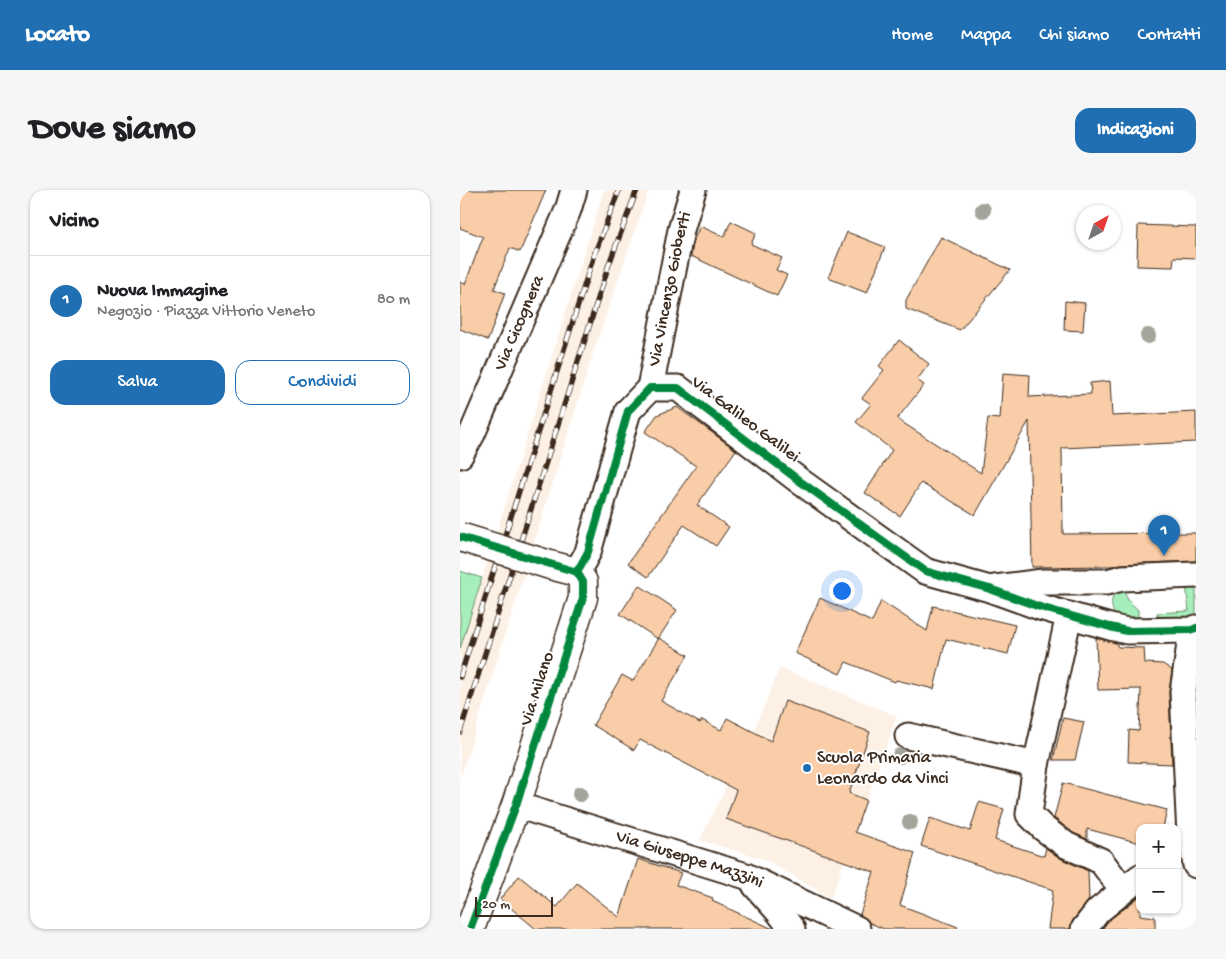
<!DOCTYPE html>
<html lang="it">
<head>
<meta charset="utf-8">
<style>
	body { margin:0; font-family:"Gochi Hand",sans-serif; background:#f6f6f6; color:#202124 }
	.controls { position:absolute; right:15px; bottom:15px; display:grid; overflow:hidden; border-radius:10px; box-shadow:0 1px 4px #0004 }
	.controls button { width:45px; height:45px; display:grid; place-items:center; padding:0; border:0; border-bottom:1px solid #e0e0e0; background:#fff; color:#202124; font:25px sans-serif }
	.compass { position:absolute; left:616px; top:15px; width:45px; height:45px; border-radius:50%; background:#fff; box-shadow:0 1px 4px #0004; rotate:40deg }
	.scale { position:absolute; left:15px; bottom:12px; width:78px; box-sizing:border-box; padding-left:5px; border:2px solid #3b2a1e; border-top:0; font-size:14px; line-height:18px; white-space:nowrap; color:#3b2a1e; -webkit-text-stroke:4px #fff; paint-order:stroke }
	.you { position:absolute; left:381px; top:400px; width:18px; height:18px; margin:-12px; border:4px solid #fff; border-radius:50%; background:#1a73e8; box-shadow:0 0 0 8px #1a73e833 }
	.badge { display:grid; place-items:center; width:32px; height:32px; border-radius:50%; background:#1f6fb2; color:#fff; font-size:16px; font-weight:700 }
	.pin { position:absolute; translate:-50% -41px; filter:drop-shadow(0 1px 2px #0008) }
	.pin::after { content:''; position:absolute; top:26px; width:18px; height:15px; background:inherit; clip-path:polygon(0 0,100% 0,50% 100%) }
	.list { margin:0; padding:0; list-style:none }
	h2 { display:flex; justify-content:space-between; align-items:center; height:65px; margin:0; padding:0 20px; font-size:21px }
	h2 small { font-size:16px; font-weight:400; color:#757577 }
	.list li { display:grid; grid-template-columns:32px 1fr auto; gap:15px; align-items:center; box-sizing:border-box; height:90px; padding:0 20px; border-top:1px solid #e0e0e0 }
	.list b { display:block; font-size:19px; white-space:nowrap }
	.list p { margin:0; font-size:16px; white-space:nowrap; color:#757577 }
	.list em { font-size:16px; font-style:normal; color:#757577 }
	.actions { display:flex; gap:10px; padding:15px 20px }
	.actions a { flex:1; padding:11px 0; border:1px solid #1f6fb2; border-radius:15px; text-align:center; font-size:18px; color:#1f6fb2 }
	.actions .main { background:#1f6fb2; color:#fff }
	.map { position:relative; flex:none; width:736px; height:739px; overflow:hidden; border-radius:15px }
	header { display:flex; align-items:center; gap:30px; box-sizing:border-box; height:70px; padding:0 25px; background:#1f6fb2; color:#fff }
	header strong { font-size:24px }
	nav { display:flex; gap:28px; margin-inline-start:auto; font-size:18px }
	.intro { display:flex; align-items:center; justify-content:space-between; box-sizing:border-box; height:120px; padding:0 30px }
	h1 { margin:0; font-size:35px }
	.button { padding:12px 22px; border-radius:15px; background:#1f6fb2; color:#fff; font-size:18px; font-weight:700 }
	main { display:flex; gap:30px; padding:0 30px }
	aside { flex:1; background:#fff; border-radius:15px; box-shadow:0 1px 4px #0004 }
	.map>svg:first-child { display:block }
	.built { fill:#fdf0e5 }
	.green { fill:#a6eebb; stroke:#708c6c }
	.building { fill:#f8cda7; stroke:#3b2a1e }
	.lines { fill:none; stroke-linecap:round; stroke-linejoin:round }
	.minor-casing { stroke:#3b2a1e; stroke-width:29 }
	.tertiary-casing { stroke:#3b2a1e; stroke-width:31 }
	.minor { stroke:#fff; stroke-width:25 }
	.tertiary { stroke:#fff; stroke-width:28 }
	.rail-casing { stroke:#3b2a1e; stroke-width:5.5 }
	.rail { stroke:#fff; stroke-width:4; stroke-dasharray:11; stroke-linecap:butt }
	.tertiary-bridge-casing { stroke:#3b2a1e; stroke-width:31; stroke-linecap:butt }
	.tertiary-bridge { stroke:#fff; stroke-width:28 }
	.cycleway-casing { stroke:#fff; stroke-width:11 }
	.cycleway { stroke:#00873e; stroke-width:8 }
	.tree { fill:#a2a599 }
	.poi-dot { fill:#1f6fb2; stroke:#fff; stroke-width:2 }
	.labels { text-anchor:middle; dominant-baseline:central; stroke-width:4; stroke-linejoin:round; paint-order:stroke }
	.street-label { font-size:18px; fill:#3b2a1e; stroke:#fff }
	.poi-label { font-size:18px; fill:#3b2a1e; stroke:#fff; text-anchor:start }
</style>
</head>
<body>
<header>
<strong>Locato</strong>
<nav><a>Home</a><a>Mappa</a><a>Chi siamo</a><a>Contatti</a></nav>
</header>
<div class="intro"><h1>Dove siamo</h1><a class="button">Indicazioni</a></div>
<main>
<aside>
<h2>Vicino<small></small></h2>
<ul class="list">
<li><span class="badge">1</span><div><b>Nuova Immagine</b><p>Negozio · Piazza Vittorio Veneto</p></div><em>80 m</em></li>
</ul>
<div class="actions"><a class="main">Salva</a><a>Condividi</a></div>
</aside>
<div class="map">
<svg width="736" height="739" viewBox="0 0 736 739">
	<rect width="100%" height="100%" fill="#fff"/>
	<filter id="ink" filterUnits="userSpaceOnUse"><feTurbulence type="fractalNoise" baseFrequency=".02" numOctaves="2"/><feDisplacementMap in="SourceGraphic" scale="10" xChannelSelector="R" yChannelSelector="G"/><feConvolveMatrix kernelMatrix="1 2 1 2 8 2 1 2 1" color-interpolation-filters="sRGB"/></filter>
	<g filter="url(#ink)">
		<path class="built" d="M144,0h45l-53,154 -136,435v-130z
			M320,478l117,48 -66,182 -67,-39 -64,-19 51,-103z"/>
		<path class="green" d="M0,381l22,7 -22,71z
			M726,395l10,5v26l-2,2 -35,3 -2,-8 32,-2z
			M662,397l6,13 10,10v6l-9,6 -13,-5c-7,-12 -6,-22 6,-30z"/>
		<path class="building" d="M0,0h86l-26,62 -10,-4 -16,41 11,4 -17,47 -28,-11v-47l5,2 18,-47 -23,-9z
			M271,31l25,12 -5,11 31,14 -6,12 11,5 -10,21 -86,-40 3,-17 6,-13 24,11z
			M678,35l58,2v31l-22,-1 -1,10 -36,-1z
			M387,42l38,15 -18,46 -39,-15z
			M481,47l69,33 -50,60 -54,-21v-9z
			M605,111l20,2 -2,28 -19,-1z
			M439,150l30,24 -12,16 7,5 -27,34 84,54 7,-55 12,1 3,-46 27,2 -1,22 62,-3 -1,-11 20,-2 2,35 84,-4v30l-134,6 1,86 133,-1v28l-75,3 -9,2 -80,1 -3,-146 -54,94 -54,-32 -21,33 -35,-23 27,-43 -36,-28 15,-18 -9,-6 22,-28 -5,-4z
			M217,217l59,43 -39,55 32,22 -13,19 -32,-21 -36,52 -20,-14 68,-97 -51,-34 12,-17z
			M179,395l38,25 -19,29 -38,-25z
			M360,408l52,24 9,-21 46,30 6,-25 82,19 -7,29 -62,-15 -12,50 -38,-9 -1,2 -49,-20 -6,12 -45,-21z
			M199,448l29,17 -27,46 39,22 2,-3 19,10 6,-12 44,23 14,-40 85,31 -21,61 17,7 -11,32 60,21 -15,52 58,22v2h-74l-14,-6 -10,-9 14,-42 -148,-53 10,-29 -96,-50 -6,10 -41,-25 29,-50 11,6z
			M636,448l20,5 2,4 26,1 1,15 18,1 9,6 -3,23 3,71 -44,-2 1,-32 10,1 2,-42 -43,1z
			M603,528l21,4 -9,38h-22z
			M603,593l104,27 -4,18h-23v15l-53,-14v10l-14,-6 -19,-15z
			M519,612l25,7 -9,31 49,16 2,-8 14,10 28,13 1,29 -16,20 -3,9h-22l5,-39 -132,-44 9,-28 40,13z
			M178,669l43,14 -5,12 37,13 -1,3 61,28h-237l-36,-30 19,-23 38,31 20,-24 42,34z
			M680,706v19l15,2v12h-53l6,-8z"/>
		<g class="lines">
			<defs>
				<g id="minor">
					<path id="s1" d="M190,198l31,-158 12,-40"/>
					<path id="s2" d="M0,265l12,-21 96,-224 6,-20"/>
					<path d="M117,382l11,-20 40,-141 22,-23h28l123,94 124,89 65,18 50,18 70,20 17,4 65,-1 4,-2"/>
					<path d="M535,398l48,-6h64l15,-4 74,-3"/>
					<path d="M609,425l-33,150 -7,49 14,14 23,17 35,16 22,29"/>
					<path d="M732,440l-9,62 7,144 6,29"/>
					<path d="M448,546l128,29"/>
					<path id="s3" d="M56,615l230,71 111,53"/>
					<path d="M295,695l24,27 13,17"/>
					<path d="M624,739l14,-18 42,-34"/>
				</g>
				<path id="tertiary" d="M10,739l46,-124 67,-207v-16l-6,-10 -27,-7"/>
			</defs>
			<use href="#minor" class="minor-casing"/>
			<use href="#tertiary" class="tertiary-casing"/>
			<use href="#minor" class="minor"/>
			<use href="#tertiary" class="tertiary"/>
			<defs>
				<path id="rail" d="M0,487l133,-419 26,-68
					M0,542l149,-468 28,-74"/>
			</defs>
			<use href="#rail" class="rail-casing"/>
			<use href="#rail" class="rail"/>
			<defs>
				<path id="tertiary-bridge" d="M0,347l90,28"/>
			</defs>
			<use href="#tertiary-bridge" class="tertiary-bridge-casing"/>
			<use href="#tertiary-bridge" class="tertiary-bridge"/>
			<defs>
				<path id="cycleway" d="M0,347l117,35 6,10v16l-67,207 -46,124
					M117,382l11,-20 40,-141 22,-23h28l123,94 124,89 65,18 50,18 70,20 17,4 65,-1 4,-2"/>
			</defs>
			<use href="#cycleway" class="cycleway-casing"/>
			<use href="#cycleway" class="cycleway"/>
		</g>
		<g class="tree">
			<circle cx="523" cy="20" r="8"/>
			<circle cx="688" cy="146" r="8"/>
			<circle cx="440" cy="566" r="8"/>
			<circle cx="120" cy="604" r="8"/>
			<circle cx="450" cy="632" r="8"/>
		</g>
	</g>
	<circle class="poi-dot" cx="347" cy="578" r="5"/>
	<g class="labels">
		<g class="street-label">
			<text stroke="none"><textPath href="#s1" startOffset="101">Via Vincenzo Gioberti</textPath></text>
			<text stroke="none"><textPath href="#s2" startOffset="145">Via Cicognera</textPath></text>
			<text transform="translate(285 230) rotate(37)">Via Galileo Galilei</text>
			<text transform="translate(78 499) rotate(-72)">Via Milano</text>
			<text stroke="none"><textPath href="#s3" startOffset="182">Via Giuseppe Mazzini</textPath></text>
		</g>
		<g class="poi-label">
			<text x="357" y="568">Scuola Primaria<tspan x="357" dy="21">Leonardo da Vinci</tspan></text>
		</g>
	</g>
</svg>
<div class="controls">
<button>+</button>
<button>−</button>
</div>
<svg class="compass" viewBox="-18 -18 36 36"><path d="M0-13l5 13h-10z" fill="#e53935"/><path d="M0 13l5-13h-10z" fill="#757577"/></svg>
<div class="scale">20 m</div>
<div class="you"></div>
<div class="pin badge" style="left:704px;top:366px">1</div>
</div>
</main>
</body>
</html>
